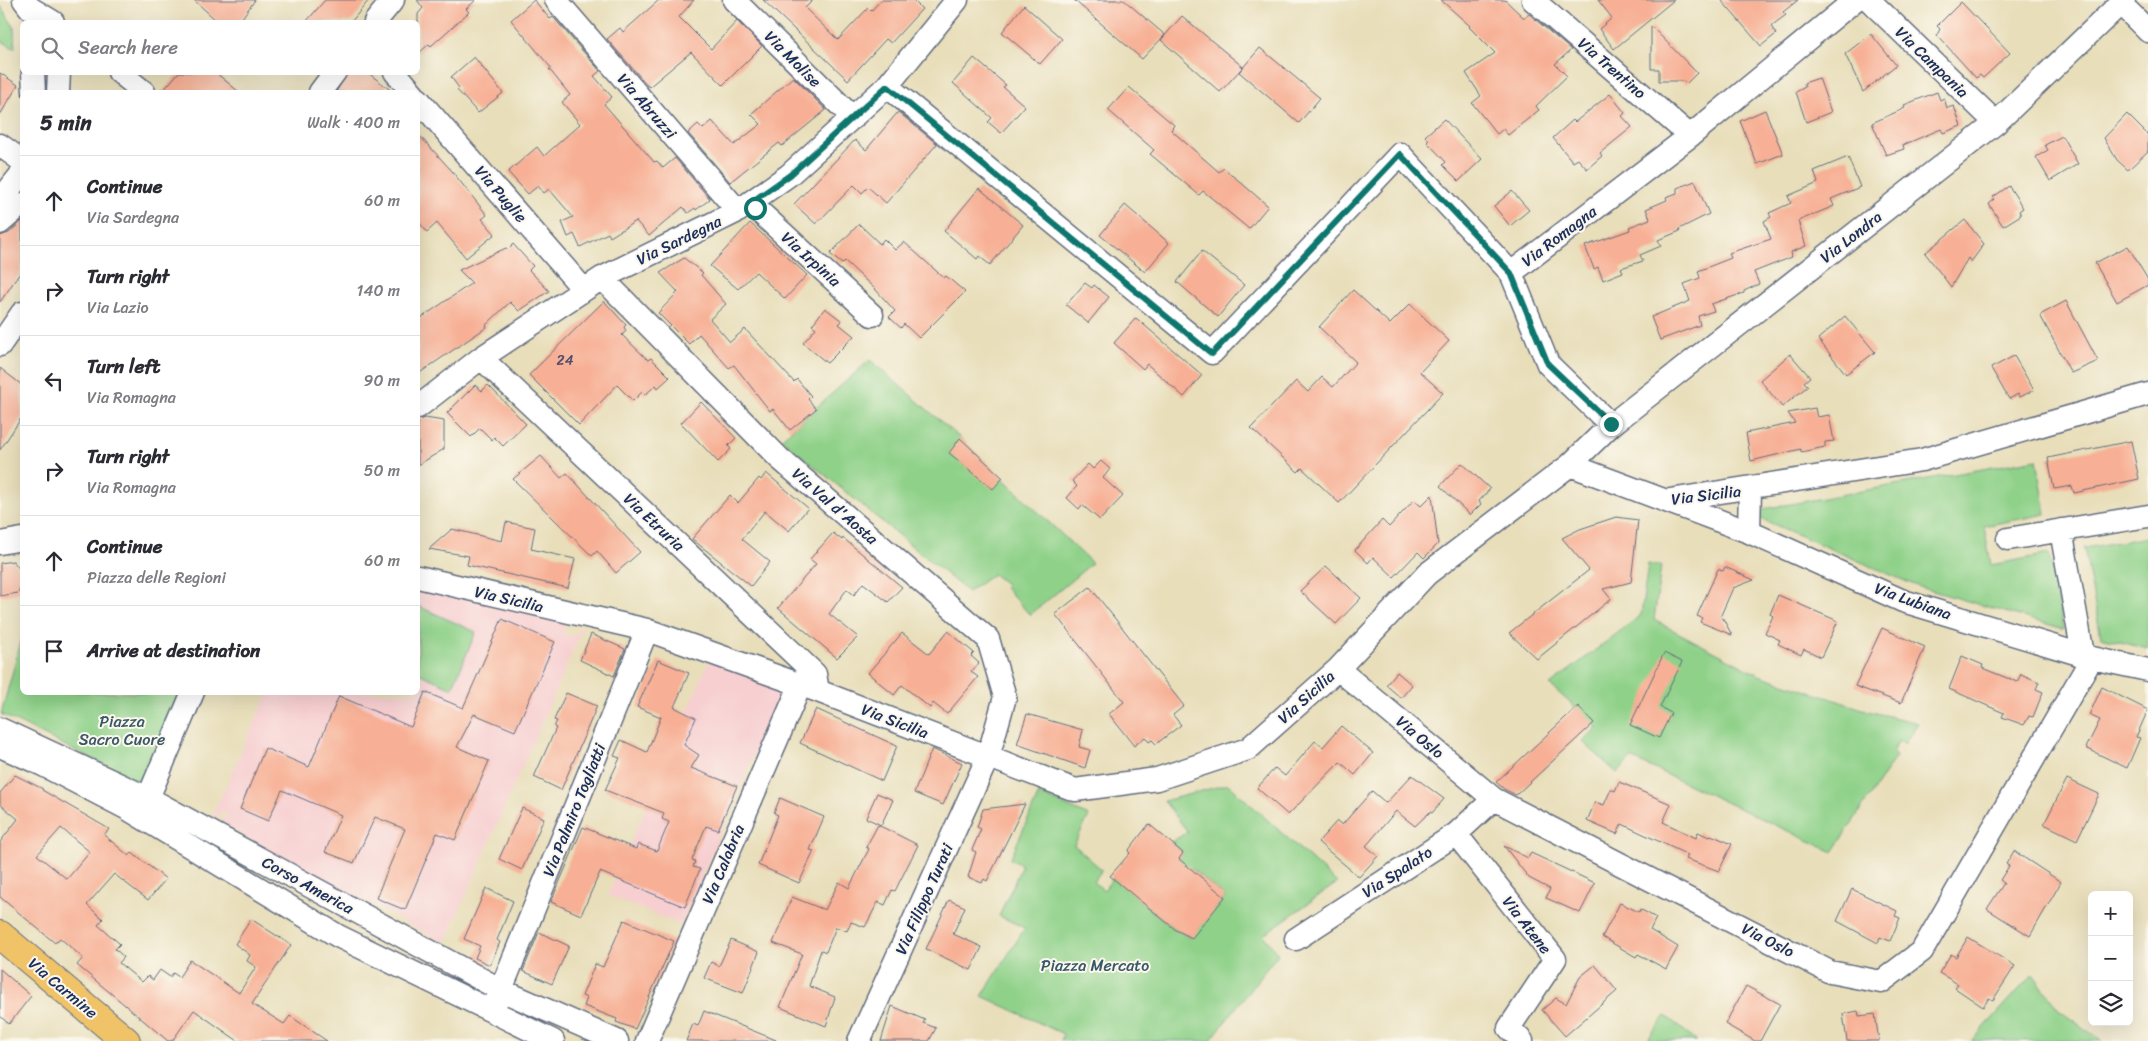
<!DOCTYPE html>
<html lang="en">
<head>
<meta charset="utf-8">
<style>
	body { margin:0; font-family:Sriracha,sans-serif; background:#f2f2f3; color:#2b2b33 }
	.controls { position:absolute; right:15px; bottom:15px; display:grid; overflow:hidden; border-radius:8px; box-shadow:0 5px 20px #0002 }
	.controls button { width:45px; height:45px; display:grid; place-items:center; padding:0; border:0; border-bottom:1px solid #e1e1e2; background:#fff; color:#2b2b33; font:25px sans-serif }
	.stop { position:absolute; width:15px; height:15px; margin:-11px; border:4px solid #0f766e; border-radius:50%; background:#fff }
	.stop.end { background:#0f766e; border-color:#fff; box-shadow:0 1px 5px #0008 }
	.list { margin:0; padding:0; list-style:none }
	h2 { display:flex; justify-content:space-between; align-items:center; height:65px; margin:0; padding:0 20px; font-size:21px }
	h2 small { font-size:16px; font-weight:400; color:#7c7c81 }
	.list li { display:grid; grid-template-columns:32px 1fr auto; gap:15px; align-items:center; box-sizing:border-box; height:90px; padding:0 20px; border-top:1px solid #e1e1e2 }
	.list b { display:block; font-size:19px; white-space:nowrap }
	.list p { margin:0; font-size:16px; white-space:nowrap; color:#7c7c81 }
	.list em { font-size:16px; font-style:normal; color:#7c7c81 }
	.icon { flex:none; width:28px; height:28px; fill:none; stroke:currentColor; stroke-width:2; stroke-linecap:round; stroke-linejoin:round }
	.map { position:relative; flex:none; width:2148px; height:1041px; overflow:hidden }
	.search { position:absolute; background:#fff; box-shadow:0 5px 20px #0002; left:20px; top:20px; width:400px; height:55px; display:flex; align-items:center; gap:12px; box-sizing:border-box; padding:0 18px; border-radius:8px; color:#7c7c81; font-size:19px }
	.panel { position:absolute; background:#fff; box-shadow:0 5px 20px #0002; left:20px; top:90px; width:400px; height:605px; border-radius:8px }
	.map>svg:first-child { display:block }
	.built { fill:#f7cfd1 }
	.green { fill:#8fd189; stroke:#558074 }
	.building { fill:#f7b095; fill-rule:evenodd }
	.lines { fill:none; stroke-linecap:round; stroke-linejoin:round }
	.minor-casing { stroke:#636c7e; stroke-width:25 }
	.major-casing { stroke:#636c7e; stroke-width:30 }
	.minor { stroke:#fff; stroke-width:22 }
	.major { stroke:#f1c369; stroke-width:28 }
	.route { stroke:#0f766e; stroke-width:6 }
	.labels { text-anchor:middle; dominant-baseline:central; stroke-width:4; stroke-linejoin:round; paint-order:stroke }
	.number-label { font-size:14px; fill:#524f6c }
	.street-label { font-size:16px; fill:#1b2f5e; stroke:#fbf7ec }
	.park-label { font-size:16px; fill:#385869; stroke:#fbf7ec }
</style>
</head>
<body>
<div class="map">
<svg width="2148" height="1041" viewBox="0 0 2148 1041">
	<rect width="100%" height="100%" fill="#fbf7ec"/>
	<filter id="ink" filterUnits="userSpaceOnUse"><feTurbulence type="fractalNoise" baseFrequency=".02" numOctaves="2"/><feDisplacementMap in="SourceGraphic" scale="10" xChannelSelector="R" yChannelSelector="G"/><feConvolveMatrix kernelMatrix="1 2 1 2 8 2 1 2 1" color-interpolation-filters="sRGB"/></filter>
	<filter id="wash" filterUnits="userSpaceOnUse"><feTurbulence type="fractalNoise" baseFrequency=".0096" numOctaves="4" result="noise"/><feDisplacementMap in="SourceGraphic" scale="20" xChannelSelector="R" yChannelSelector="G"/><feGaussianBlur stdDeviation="1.12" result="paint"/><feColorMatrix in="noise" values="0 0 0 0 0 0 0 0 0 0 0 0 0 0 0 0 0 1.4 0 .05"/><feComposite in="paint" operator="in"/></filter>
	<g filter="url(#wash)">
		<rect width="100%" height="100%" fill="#e8deba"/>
		<path class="built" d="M418,586l148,33 -3,15 13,2 2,-8 4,2 -137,313 -163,-85 -61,-35 7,-9 -6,-3 -6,8 -4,-2 56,-124 150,-1z
			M709,661l72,28v2l-100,234 -73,-30z"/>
		<path class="green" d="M0,5l14,22 1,22 -15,-9z
			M870,360l90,78 132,125 -62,52 -25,-28 1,-3 -13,-10 -25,18 -187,-153z
			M2037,459l9,55 -62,12 7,39 58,-11 15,75 -145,-42 -160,-69 4,-9z
			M2148,537v112l-47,-12 -17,-89z
			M1648,564l13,2 -7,54 105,55 113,37 46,11 -14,21 -5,-3 -7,11 4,4 -63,96 -202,-94 -14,15 -34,-31 14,-15 -47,-42 91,-70z
			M418,606l58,26 -24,56 -34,-15z
			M22,638v54l159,1 -38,91 -142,-70z
			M1228,784l109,99 -74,52 15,19 -68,87h-149l2,-7 -81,-38 43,-68 -26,-12 23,-51 -12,-6 29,-65 50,22 -15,29 28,25 -9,12 11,8 9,-12 60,50 18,10 34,-41 -33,-28 -19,-3 10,-13 -12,-11 17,-10 -24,-31z
			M2033,974l27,37 42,30h-130z
			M1666,1016l31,25h-51z"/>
		<g id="blocks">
			<path class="building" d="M194,0h61l-16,22h-21z
				M325,0h44l-18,22h-45z
				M417,0h59l-10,9 3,3 -38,34 -2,-2 -11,10v-40l5,-6z
				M534,0l16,19 3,-2 47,54 -6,5 18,21 -8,7 50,58 3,-1 6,7 12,-10 35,41 -14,11 -1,-2 -7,5 -5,-6 -34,29 -13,-15 -26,16 -2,-4 -28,14 -6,-13 -6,3 -6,-15 11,-5 -24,-28 -5,4 -6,-7 -10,8 -20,-22 29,-25 7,9 36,-32 -18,-22 8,-7 -21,-26 2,-1 -40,-48z
				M659,0h35l-15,17 32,32 26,-28 25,25 -39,39 -32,-33 -42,35 -42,-48 13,-11 3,4z
				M763,0h50l-8,8 33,32 30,-32 3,3 10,-11h32l9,9 -31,34 -5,-4 -38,41z
				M1074,0h50l41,35 -23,24z
				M1441,0h64l19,18 5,-4 42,36 -16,14 12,12 -31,30 3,4 -31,25 -5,-6 -6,5 -25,-31 9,-7 -15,-23 29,-20 -26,-26 1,-1z
				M1598,0h76l-60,49 -15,-20 13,-11z
				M1721,0h77l-15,12 3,3 -15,11 5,8 -15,12z
				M1961,2l49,51 -27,25 -3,-3 -4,3 -39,-43 3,-6 -3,-3z
				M1024,5l38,34 -22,25 -38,-32z
				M1182,16l61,51 -23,25 -59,-52z
				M1651,26l46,47 -11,11 -3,-3h-24v-12h-8z
				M1871,34l25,31 -33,27 -18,-38z
				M1260,48l60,50 -21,25 -60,-51z
				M474,57l29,36 -25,20 -21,-23 2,-2 -8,-11z
				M974,58l32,27 -3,2 22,19 -24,27 -13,-11 4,-4 -39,-35z
				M179,72h36l24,20h-77z
				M348,72h19l26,20h-57z
				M0,73l18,12 -18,30z
				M793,77l33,33 -44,36 -3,-3 -49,39 -42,-49 10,-9 5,5 9,-8 22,24 27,-21 -10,-10z
				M1819,78l12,34 -25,10 -10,-30 9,-5 -1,-4z
				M1129,87l45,38 -3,5 48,42 5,-4 44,38 -19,23 -46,-38 -4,4 -49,-41 4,-4 -46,-40z
				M1937,92l3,8 4,-2 3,10 7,-2 7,20 -18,7 -2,-4 -38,16 1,4 -18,6 -14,-32 33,-15 -1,-3z
				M1610,94l15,19 -3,3 10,11 -32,26 2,3 -15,13 -9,-10 -5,3 -20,-24 20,-18 2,2z
				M1765,110l18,44 -26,10 -17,-43z
				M898,112l39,32 -51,59 -18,-16 -6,6 -8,-8 -38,39 -22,-20 61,-64 11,10z
				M2127,114l21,21v16l-20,19 -11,-10 -13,-22z
				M1444,119l38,40 -23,22 -16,-16 3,-3 -19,-20 2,-2 -4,-4z
				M418,134l33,36 36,45 -5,4 13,15 -29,24 -29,-35 -10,9 -9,-11z
				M2062,136l16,28 -28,17 -14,-24 12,-7 -3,-5z
				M1848,157l12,30 -29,12 3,7 -36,15 8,25 -15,6 1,5 -38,15 5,12 -15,7v2l-33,11 3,7 -16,5 2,9 -40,15 -9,-23 39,-16 -6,-17 16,-6 -2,-7 33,-13 -2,-5 42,-14 -7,-18 7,-4 -2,-4 22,-10 -3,-7 30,-13 -4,-12z
				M1695,181l14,33 -30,15 1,2 -22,9 3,6 -21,9 3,6 -22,7 2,4 -20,8 -5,-13 -4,2 -9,-23 45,-16 -1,-3 21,-8 -4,-10 21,-9 -1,-3 11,-4v-5z
				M2009,186l14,22 -4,3 2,4 -18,11 -14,-22 6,-5 -2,-2z
				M979,188l44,37 -33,40 -11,-9 -2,3 -33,-28z
				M1512,191l17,19 -19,16 -16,-20z
				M1125,205l44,38 -24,29 -45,-37z
				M1965,220l19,24 -13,18 -3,-4 -17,29 -26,-34z
				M22,221v49l-22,32v-66l9,-3z
				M750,223l57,52 -22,24 -29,-27 -18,17 -28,-23z
				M859,224l21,20 4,-5 11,11 9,-8 40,36 2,-2 19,16 -46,46 -15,-14 -3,4 -12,-11 6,-6 -20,-22 -30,-28 -3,3 -12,-10z
				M513,244l20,22 -4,4 20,21 -30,20 -9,-9 -24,23 1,2 -69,47v-54l54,-37 -13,-13 47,-22 2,1z
				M2128,246l20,34v5l-31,17 -22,-39z
				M1202,251l42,34 -26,32 -41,-35z
				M684,258l19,15 -2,2 25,29 -16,15 20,23 15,-13 49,53 3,-3 14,17 -3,3 8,10 -26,21 -17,-21 -3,2 -36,-46 -5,3 -30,-34 -10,10 -31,-31 20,-21 -18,-19z
				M1085,283l7,5 2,-3 15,12 -21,26 -22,-18z
				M1353,290l37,34 20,-20 39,37 -29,31 23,21 -104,110 -37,-35 -4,4 -47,-44 45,-47 12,11 14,-15 11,10 23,-25 -37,-35z
				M604,301l22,24 -2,2 2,4 -4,4 26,25 3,-2 19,19 -12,11 -2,-3 -11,10 -3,-3 -9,9 -16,-16 -38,40 -50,-50z
				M2066,301l32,60 -27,12 -31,-58z
				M825,308l17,13 -3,3 15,12 -27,27 -24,-20 13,-15 -4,-3z
				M1845,316l30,36 -29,22 -28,-35z
				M1136,318l66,57 -18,22 -37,-33 -4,5 -29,-26z
				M1790,354l20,23 -6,5 4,4 -26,21 -22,-27z
				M2014,356l20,34 -14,7 -2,-3 -9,5 -18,-31z
				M0,368l22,17v32l-22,33z
				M475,385l7,6 6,-6 38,39 -23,22 -9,-9 -2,3 -12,-12 -9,9 -24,-24z
				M701,402l35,36 -8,8 3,3 -13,13 -37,-39z
				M1815,408l2,9 12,-2 5,26 -9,1v5l-24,5v-3l-50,12 -5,-28 49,-10 -7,-10z
				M425,418l19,3v28l-26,16v-45z
				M960,438l43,40 -10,11 -44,-36z
				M2131,441l8,38 -65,14 -2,-7 -18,3 -6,-31z
				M541,456l20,22 6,-5 73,79 -24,21 -19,-22 -5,5 -79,-77z
				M1101,461l9,8 -7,9 20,18 -23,24 -18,-15 -3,4 -12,-11 10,-12 -5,-5 16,-17 5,5z
				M1462,463l28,26 -11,12 2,3 -11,11 -30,-29z
				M766,473l42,35 -19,23 -24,-20 -23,28 28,23 -19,24 -59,-47 38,-44 8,8 21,-25 2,2z
				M1432,495l6,49 -14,14 -6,-6 -24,25 -21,-20 -5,6 -13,-13 27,-30 7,7 25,-27 7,6z
				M1616,517l22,3 -7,62 -28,7 8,10 -74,60 -28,-26 80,-63 -27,-32 18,-9z
				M506,522l29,6 -4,21 44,10 -7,29 -101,-23 2,-9 -40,-7 23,-20 50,12z
				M833,533l9,7 1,-2 59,49 -14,15 -25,-19 -9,12 -7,-6 -18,25 29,23 -21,21 -59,-50 38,-44 -6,-5z
				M13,561l9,11v11l-4,10 -18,3v-33z
				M1326,566l35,32 -25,26 -36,-33z
				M1725,567l29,13 -21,8 -12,27 11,20 -32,-13 2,-4 -5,-2 21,-47 5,2z
				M1090,587l94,119 -11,9 8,10 -25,19 -4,-4 -3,2 -4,-5 -11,9 -25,-32 15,-12 -69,-88z
				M1778,595l60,26 -17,36 -17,-8 -3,6 -23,-11 2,-4 -15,-7 8,-17 -3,-2z
				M502,619l53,23 -40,89 -41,-17 -17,33 32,14 -34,79 -18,-7 -32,77 -29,-12 29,-69 -30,-12 -21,46 -29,-11 16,-37 -59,-25 -14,31 -28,-12 25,-61 44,19 30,-71 72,31 14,-35 38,16z
				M1882,628l43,19 -24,56 -46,-17z
				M948,631l26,22 -3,3 8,7 -8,9 7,5 -31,37 -14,-11 -3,5 -28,-23 -8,10 -26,-22 34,-40 27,21z
				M591,634l34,15 -11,27 -34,-16z
				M1664,653l18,9 -22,45 11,6 -12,25 -29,-13z
				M1962,656l21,9 -1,3 35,14 4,-8 18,8 -3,7 7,3 -10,25 -4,-1 -5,9 -22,-8 2,-4 -55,-24z
				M658,660l31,13 -15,34 22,11 -12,27 15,10 -8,13 46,18 -19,44 -12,-4 -14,34 3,1 -2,6 7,2 -15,38 -85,-35 -19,43 -30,-13 32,-75 53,22 2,-5 19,7 12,-29 -7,-3 2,-6 -59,-23 15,-32 -6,-2 7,-16 26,12 14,-35 -24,-10z
				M1397,672l15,13 -11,13 -15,-13z
				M2102,687l46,23 -12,27 4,1 -13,30 -41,-20 14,-28 -11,-5z
				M566,693l31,13 -36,84 -27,-13 22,-49 -2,-1 3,-6 -3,-1z
				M1578,706l16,17 -78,72 -12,-6 -8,-7z
				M816,709l81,37 -15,35 -82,-38z
				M1027,714l56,16 -4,17 11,3 -5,18 -68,-24z
				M1341,726l32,27 -18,22 -15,-13 -52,53 -31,-27 18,-20 10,8 30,-35 8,6z
				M932,749l30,14 -19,42 -29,-12z
				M15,775l28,14 -1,1 67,39 -5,6 25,21 3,-3 34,26 -18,21 -34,-26 -27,31 16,14 -5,6 22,19 -5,5 9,8 -5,6 23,19 6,-6 5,4 7,-10 10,7 3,-4 6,4 11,-17 49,33 17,-26 -9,-6 3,-6 -15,-11 16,-25 40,26 -39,59 32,20 6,-8 37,25h-89l-44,-31 -22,31h-4l-91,-76 6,-7 -23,-20 -5,5 -55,-46v-55l18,-23 -18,-15v-11zM61,828l29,24 -23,27 -30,-24z
				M1412,775l32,24 -12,14 -2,-1 -15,14 -19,-15 -30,35 12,10 -19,21 -41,-35 19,-21 5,4 30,-34 14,12z
				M2067,779l32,15 -22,46 -33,-16z
				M1619,782l52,22 -8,18 33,16 2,-6 11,5 2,-2 21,9 -13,27 -33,-12 2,-4 -66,-31 -5,10 -30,-13 8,-19 9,3 7,-16 4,2z
				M877,793l16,7 -12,25 -15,-7z
				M780,798l44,19 -14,33 4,1 -15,32 -41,-18 20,-50 -4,-2z
				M1025,804l-38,77 -3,-2 -2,4 -14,-6 8,-25 -4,-2 9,-21 -4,-2 6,-18z
				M522,808l22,10 -22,52 -23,-11z
				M1149,824l34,29 -4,6 46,38 -33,41 -16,-8 -66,-54 20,-23 -2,-2z
				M878,825l40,20 -23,46 -3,-1 -7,15 -7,-3 -13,25 -14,-5 -4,9 -11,-4 -10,25 -5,-2 -12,36 26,11 -9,29 -46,-19 22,-53 -29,-11 19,-46 33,13 14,-28 10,6 20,-39 -3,-2z
				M1504,846l24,12 3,-5 64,30 -15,30 -34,-15 4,-9 -21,-11z
				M2014,851l47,31 -31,54 -43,-27 17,-26 -4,-3 9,-14 -3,-2z
				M486,888l27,13 -16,39 3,2 -10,23 -15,-7 5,-12 -16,-7z
				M1852,889l45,22 -2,5 5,2 -10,23 -10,-4 -2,6 -41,-22z
				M949,900l16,7 -12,27 29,13 -11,23 -45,-21z
				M1620,903l19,9 1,-3 16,9 -6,12 28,17 -12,22 -28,-15 -2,3 -34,-20z
				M624,920l50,21 -39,88 -19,-7 1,-3 -33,-13 3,-8 -5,-2 13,-32 8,3z
				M539,932l30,14 -17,38 -29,-13z
				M1968,937l47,29 -22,34 -4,-2 -6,9 -28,-19 3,-4 -19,-11 12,-19 5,3z
				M731,940l28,12 -16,41 -39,-15 7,-16 8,4z
				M1595,965l22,26 -52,45 -23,-26 14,-12 10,6 14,-27z
				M0,969l31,27 -22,28 -9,-8z
				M1746,986l34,18 -20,37h-5l-30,-17z
				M892,1006l33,14 -2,3 13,5 -7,13h-48z
				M704,1011l72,29v1h-90l7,-17 5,2z
				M1858,1011l1,5 16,-2 4,27h-32l-4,-27z"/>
		</g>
	</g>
	<g filter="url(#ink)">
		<use href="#blocks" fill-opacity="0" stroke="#636c7e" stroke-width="1"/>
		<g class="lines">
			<defs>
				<path id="minor" d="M24,0l6,8 23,14
					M556,0l182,211
					M734,0l119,118
					M1533,0l157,136
					M1869,0l127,123
					M2120,3l28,28
					M375,22l18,-22
					M33,72l1,20
					M119,72l25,20
					M395,72l17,20
					M887,86l325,267 188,-199 111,119 37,91 63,61
					M58,92l1,-20
					M320,92l15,-20
					M418,99l166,191
					M0,145l22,16
					M0,201l22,-28
					M750,203l122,112
					M0,223l22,-19
					M1511,273l179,-137 165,-136
					M602,278l177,180 209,181 17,58 -17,60 -129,284
					M0,345l22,-32
					M481,358l334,316 3,17
					M418,407l63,-49 121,-80 136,-67 51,-36 98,-89 70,-86
					M1570,465l179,67 154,69 189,57 56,12
					M1670,500l252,-40 226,-66
					M2061,530l22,125
					M1749,532l1,-43
					M2008,539l140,-23
					M0,543l22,-4
					M418,577l229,53 171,61 257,99 82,-11 91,-30 90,-80 89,-95 143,-109 41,-40 385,-302 128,-123
					M1338,669l156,130 336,173 51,10 41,-31 170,-293
					M0,729l148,69 353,192 116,51
					M0,746l41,18 87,45 210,127 215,105
					M148,798l45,-106
					M1456,834l99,125 -46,69 13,13
					M1296,939l160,-105 38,-35
					M496,1002l151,-372
					M647,1041l153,-355"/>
				<path id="major" d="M0,935l126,106"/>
			</defs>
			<use href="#minor" class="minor-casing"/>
			<use href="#major" class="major-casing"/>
			<use href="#minor" class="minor"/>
			<use href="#major" class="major"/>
		</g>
	</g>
	<g class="lines" filter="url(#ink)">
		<path class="route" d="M755,208l-5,-5 40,-28 97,-89 325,268 188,-200 111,119 37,91 63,60"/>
	</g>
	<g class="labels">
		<g class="number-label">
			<text x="565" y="360">24</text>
		</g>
		<g class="street-label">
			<text transform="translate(793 59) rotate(45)">Via Molise</text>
			<text transform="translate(1932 62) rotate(44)">Via Campania</text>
			<text transform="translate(1612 68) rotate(41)">Via Trentino</text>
			<text transform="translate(647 106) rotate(49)">Via Abruzzi</text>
			<text transform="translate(501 194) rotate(49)">Via Puglie</text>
			<text transform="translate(1559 236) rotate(-37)">Via Romagna</text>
			<text transform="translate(1851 237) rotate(-38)">Via Londra</text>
			<text transform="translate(679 240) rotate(-26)">Via Sardegna</text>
			<text transform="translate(811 259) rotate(42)">Via Irpinia</text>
			<text transform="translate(1706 495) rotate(-7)">Via Sicilia</text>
			<text transform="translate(835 506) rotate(41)">Via Val d'Aosta</text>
			<text transform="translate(654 522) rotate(43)">Via Etruria</text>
			<text transform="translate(509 599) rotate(13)">Via Sicilia</text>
			<text transform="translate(1913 601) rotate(20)">Via Lubiana</text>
			<text transform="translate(1306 697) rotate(-42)">Via Sicilia</text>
			<text transform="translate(895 721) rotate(21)">Via Sicilia</text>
			<text transform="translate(1420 737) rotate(40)">Via Oslo</text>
			<text transform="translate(574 810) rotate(-68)">Via Palmiro Togliatti</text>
			<text transform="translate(723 864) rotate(-67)">Via Calabria</text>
			<text transform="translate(1397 872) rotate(-33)">Via Spalato</text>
			<text transform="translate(308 885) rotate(29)">Corso America</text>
			<text transform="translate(924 899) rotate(-66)">Via Filippo Turati</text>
			<text transform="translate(1527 925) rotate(52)">Via Atene</text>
			<text transform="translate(1768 940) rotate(27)">Via Oslo</text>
			<text transform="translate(63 988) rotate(40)">Via Carmine</text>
		</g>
		<g class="park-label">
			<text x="122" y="721">Piazza<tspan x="122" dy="18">Sacro Cuore</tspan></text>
			<text x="1095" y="965">Piazza Mercato</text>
		</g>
	</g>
</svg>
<div class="controls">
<button>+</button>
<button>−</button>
<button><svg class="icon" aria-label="layers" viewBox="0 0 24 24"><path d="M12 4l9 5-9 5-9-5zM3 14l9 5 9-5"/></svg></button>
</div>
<div class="stop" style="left:755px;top:208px"></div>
<div class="stop end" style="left:1611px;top:424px"></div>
<div class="search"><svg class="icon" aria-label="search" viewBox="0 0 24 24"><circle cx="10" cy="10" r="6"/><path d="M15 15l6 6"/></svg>Search here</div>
<section class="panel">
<h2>5 min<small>Walk · 400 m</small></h2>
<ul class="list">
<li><svg class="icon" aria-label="ahead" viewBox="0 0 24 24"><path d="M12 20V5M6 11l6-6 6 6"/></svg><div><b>Continue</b><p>Via Sardegna</p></div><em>60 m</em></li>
<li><svg class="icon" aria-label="right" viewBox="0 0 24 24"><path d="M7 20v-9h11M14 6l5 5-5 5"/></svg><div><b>Turn right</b><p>Via Lazio</p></div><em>140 m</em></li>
<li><svg class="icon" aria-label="left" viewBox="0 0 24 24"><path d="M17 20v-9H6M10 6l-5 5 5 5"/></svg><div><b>Turn left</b><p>Via Romagna</p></div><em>90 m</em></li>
<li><svg class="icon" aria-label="right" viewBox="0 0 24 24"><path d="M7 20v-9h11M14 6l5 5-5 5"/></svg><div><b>Turn right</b><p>Via Romagna</p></div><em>50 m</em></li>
<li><svg class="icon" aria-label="ahead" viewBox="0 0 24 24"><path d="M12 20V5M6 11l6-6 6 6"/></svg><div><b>Continue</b><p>Piazza delle Regioni</p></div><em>60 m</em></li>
<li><svg class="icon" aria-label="arrive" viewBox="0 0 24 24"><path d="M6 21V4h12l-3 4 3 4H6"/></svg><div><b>Arrive at destination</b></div></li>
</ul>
</section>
</div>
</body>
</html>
